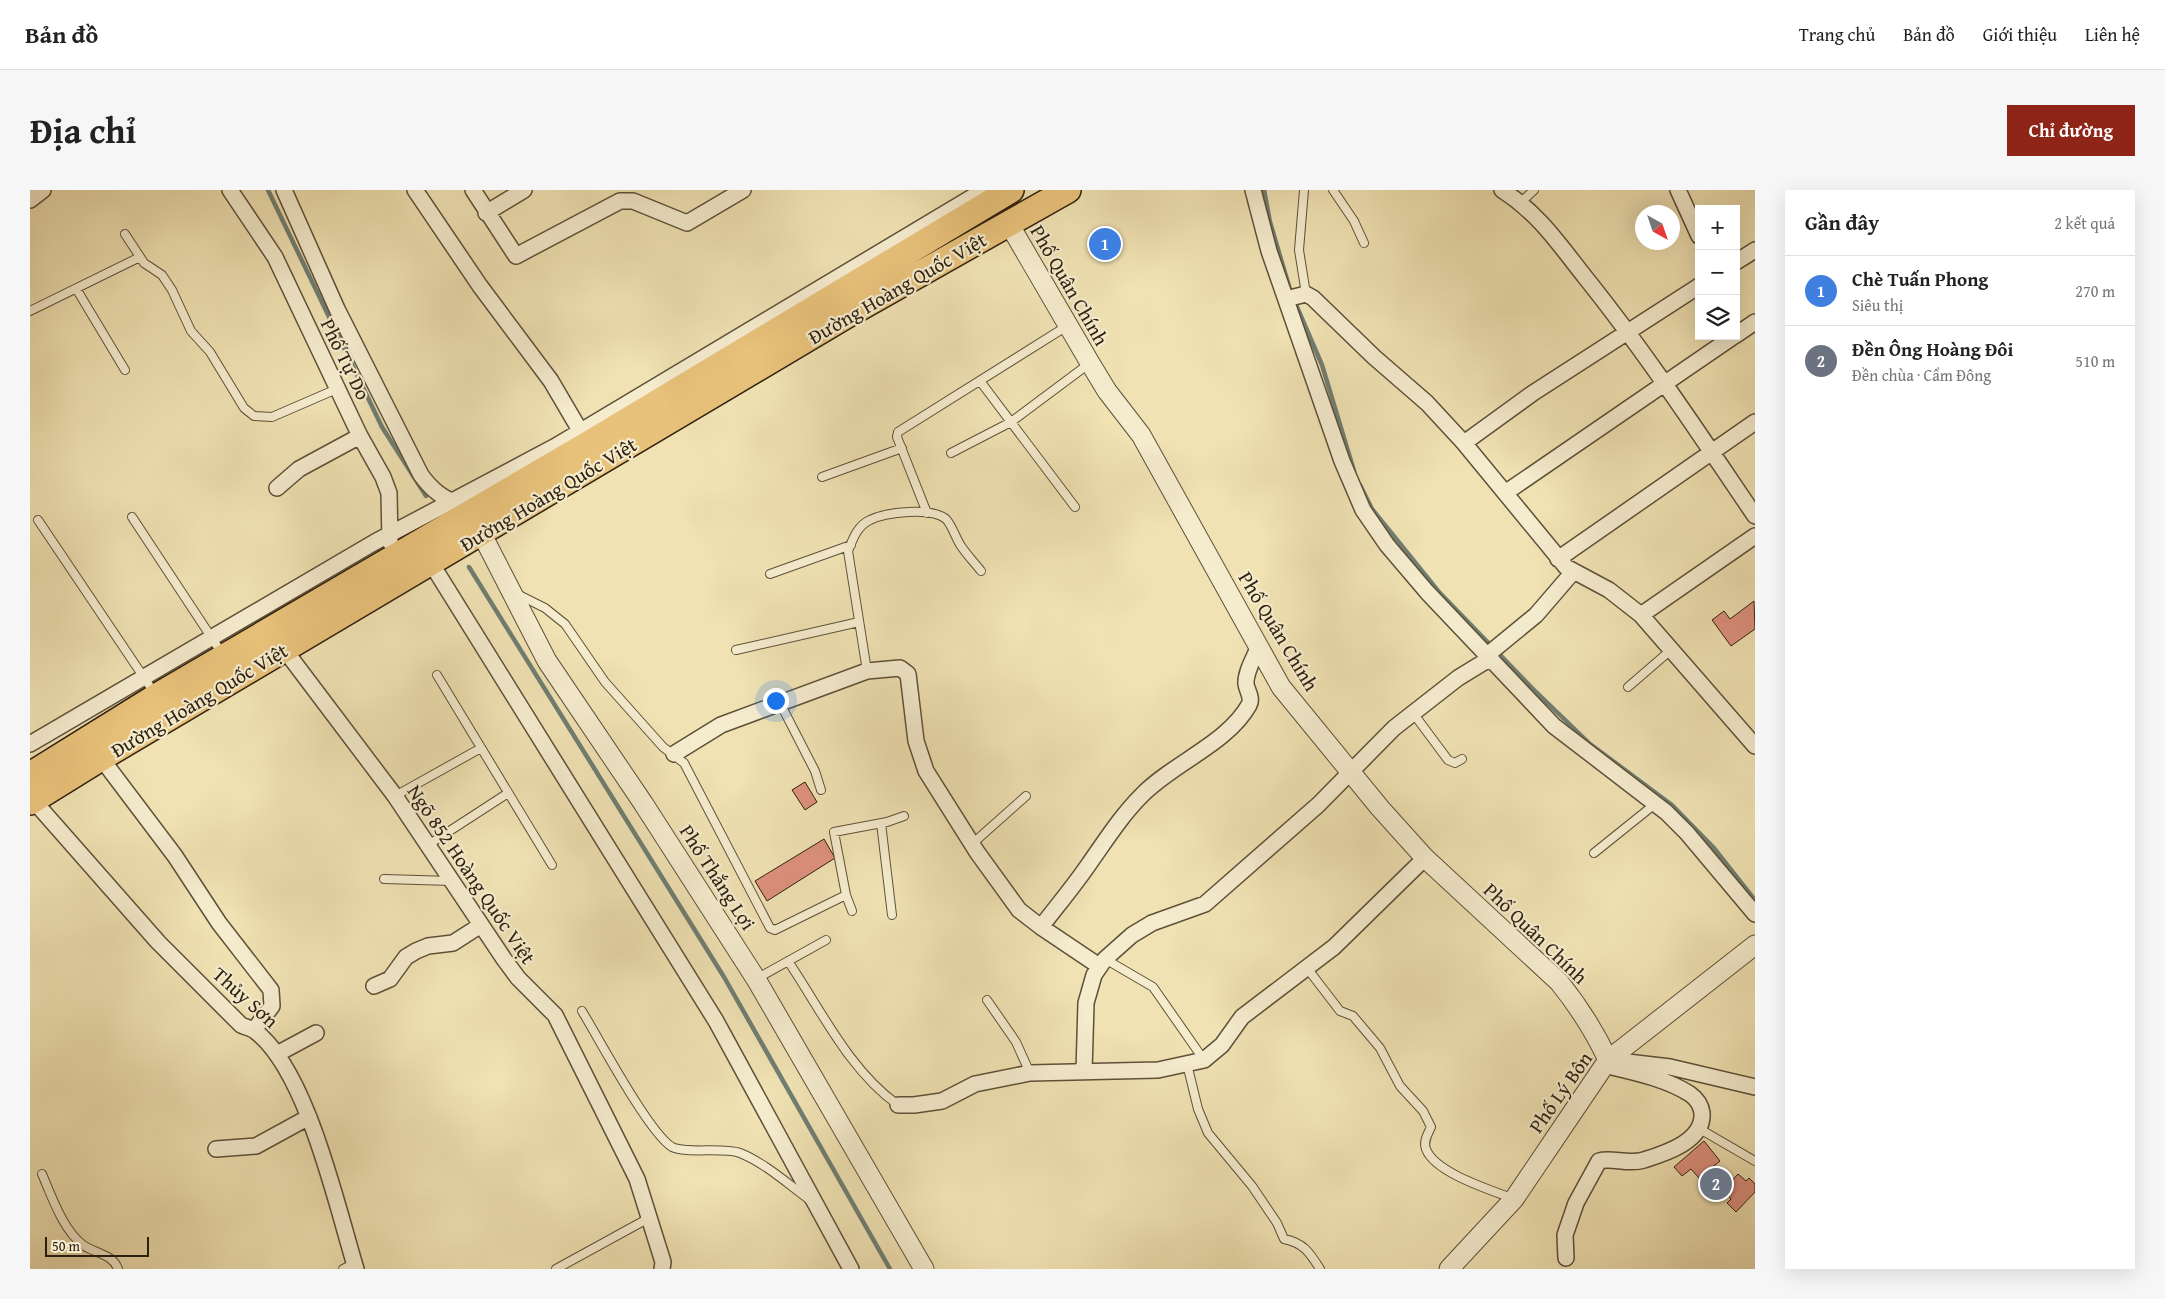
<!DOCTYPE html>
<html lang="vi">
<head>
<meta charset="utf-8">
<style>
	body { margin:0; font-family:"Gentium Book Plus",serif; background:#f6f6f6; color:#222 }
	.controls { position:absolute; right:15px; top:15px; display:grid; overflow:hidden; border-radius:0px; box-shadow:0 5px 20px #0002 }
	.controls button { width:45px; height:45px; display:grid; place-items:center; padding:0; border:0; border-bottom:1px solid #e0e0e0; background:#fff; color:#222; font:25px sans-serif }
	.compass { position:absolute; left:1605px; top:15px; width:45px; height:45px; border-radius:50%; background:#fff; box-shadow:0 5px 20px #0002; rotate:140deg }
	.scale { position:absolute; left:15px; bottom:12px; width:104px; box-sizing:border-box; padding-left:5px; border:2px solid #2e200f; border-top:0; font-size:14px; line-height:18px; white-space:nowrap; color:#2e200f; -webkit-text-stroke:4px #f5ecce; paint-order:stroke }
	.you { position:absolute; left:745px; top:510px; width:18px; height:18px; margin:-12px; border:4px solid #fff; border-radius:50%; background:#1a73e8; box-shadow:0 0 0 8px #1a73e833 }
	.badge { display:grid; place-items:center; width:32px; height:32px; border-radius:50%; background:#8f2418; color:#fff; font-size:16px; font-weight:700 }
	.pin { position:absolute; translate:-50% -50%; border:2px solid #fff; box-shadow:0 1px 5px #0006 }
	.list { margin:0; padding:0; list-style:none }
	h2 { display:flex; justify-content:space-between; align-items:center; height:65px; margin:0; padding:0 20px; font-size:21px }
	h2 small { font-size:16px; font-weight:400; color:#767676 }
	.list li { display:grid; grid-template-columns:32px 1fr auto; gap:15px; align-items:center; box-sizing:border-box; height:70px; padding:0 20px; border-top:1px solid #e0e0e0 }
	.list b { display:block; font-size:19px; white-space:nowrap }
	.list p { margin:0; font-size:16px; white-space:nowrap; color:#767676 }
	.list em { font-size:16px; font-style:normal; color:#767676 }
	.icon { flex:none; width:28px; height:28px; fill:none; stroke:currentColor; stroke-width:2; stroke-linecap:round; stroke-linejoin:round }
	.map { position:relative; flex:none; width:1725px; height:1079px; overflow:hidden; border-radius:0px }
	header { display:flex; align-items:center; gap:30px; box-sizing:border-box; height:70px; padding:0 25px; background:#fff; border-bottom:1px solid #e0e0e0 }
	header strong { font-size:24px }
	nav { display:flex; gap:28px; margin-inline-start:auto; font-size:18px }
	.intro { display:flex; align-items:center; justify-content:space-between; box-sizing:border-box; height:120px; padding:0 30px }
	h1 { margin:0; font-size:35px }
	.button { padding:12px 22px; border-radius:0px; background:#8f2418; color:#fff; font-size:18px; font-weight:700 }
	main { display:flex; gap:30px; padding:0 30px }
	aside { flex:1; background:#fff; border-radius:0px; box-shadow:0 5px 20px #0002 }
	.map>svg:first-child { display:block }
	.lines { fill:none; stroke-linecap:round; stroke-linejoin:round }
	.stream { stroke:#707e72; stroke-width:4.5 }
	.building { fill:#de917f; stroke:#2e200f }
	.service-casing { stroke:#5e5038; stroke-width:10 }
	.minor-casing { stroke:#5e5038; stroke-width:18 }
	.tertiary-casing { stroke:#5e5038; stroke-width:21 }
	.trunk-casing { stroke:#2e200f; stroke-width:28 }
	.service { stroke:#f5ecce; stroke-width:8 }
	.minor { stroke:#f5ecce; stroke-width:15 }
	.tertiary { stroke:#f5ecce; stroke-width:19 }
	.trunk { stroke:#e8c17a; stroke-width:25 }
	.labels { text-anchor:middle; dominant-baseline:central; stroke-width:4.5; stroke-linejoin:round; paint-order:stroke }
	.street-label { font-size:20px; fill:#2e200f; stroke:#f5ecce }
</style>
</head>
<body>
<header>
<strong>Bản đồ</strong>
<nav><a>Trang chủ</a><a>Bản đồ</a><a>Giới thiệu</a><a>Liên hệ</a></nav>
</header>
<div class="intro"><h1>Địa chỉ</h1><a class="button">Chỉ đường</a></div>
<main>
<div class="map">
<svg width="1725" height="1079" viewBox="0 0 1725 1079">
	<rect width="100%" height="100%" fill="#f0e2b3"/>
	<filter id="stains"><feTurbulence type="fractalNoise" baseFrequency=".004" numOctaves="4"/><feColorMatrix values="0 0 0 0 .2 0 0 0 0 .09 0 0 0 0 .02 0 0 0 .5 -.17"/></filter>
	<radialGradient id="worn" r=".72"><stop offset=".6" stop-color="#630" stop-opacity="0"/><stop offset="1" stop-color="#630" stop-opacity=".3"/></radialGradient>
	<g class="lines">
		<path class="stream" d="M238,0l114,237 44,69
			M1234,0l6,32 21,71 31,72 32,106
			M1330,295l12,24 67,83 93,96 58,56 82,61 41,42 42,53
			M439,377l255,410 166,292"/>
	</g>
	<path class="building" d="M1724,411l1,28 -24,17 -19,-26 12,-9 6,8z
		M775,592l12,20 -12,8 -13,-20z
		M794,649l11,19 -68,43 -12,-20z
		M1674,951l16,20 -21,17 -8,-9 -9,7 -8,-9z
		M1708,984l8,7 3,-3 6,6v8l-19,20 -9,-9 4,-4 -8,-9z"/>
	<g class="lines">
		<defs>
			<path id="service" d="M1274,0l-5,60 7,44
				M1303,0l21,31 10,22
				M1491,12l13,-12
				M95,44l19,29 18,12 10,15 19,41 19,21 34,56 10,8 18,1 67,-29
				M47,100l48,80
				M0,121l110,-54
				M950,191l95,126
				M921,263l60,-31 79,-59
				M792,287l80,-29
				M897,323l-30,-76 1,-5 169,-106
				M102,327l91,138
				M8,330l117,174
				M740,384l81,-29
				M487,404l28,14 20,16 40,58 58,65 21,16 86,165 5,2 71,-35
				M706,460l123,-28
				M837,481l-19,-120c5,-12 9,-25 22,-31 16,-8 61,-13 76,-1 6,6 10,20 15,27 6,9 13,16 20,25
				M407,485l115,190
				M1598,497l44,-38
				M750,513l35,68 6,19
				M1383,523l35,47 7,3 7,-4
				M365,606l86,-48
				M851,633l11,92
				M942,654l54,-48
				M398,655l80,-52
				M1564,663l61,-49
				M354,689l68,2
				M822,721l-6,-16 -12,-63 53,-10 17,-6
				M1075,769l48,28 51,73
				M758,771c33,49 61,109 110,144
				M1277,778l33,43 13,5 27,32 20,38 23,25 8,16c-3,7 -8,14 -5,22 9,24 65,41 88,50
				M726,789l70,-39
				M957,810l29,42 14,31
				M552,821c17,28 67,122 90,136 14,7 51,0 68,6 25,10 48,31 70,47
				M1157,874l11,45 10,24 44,53 25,37 7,16c20,4 26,14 36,30
				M1668,938l57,33
				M12,984c10,23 21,56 41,71 11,8 30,9 35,24
				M313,1079l12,-6
				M526,1079l93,-51"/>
			<path id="minor" d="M200,0l45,67 85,179 23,41 6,16 1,49
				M254,0l53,119 84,166c11,15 21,23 38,29
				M385,0l65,96 71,95 34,58
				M443,0l43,66 104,-55h13l54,22 56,-33
				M1223,0l16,61 73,210 21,49 24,35 40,47 127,134 112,86 21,21 68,81
				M1472,0c37,24 56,53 83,87 61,76 115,158 170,239
				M1648,0l21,46
				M0,10l13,-10
				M456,23l38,-23
				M1706,72l19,-12
				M1256,109l20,-5 7,4 61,59 53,46 37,40 102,124 43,23 32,25 114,131
				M1706,145l19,-13
				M1434,253l69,-50 166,-107
				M247,298l22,-19 61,-33
				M1475,303l229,-157
				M1528,369l197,-137
				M401,373l285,458 135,248
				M1611,425l114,-79
				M254,459l111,147 109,163 14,19 37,37 82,164 26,83 -1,7
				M1456,466l50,-41 37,-43
				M0,554l345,-202 181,-96 428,-256
				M644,564l47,-29 146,-54 33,-3 8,6 8,67 10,30 51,81 42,58 22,17 58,39
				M71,568l74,98 44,67 52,67 1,16 -18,24
				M3,610l125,142 83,83c4,2 10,3 14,6 52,39 82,176 101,238
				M1011,737c16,-21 33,-41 48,-63 17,-24 32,-48 53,-69 31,-32 85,-51 107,-90 4,-7 -2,-14 -3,-21 -1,-11 8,-26 12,-36
				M344,796l16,-7 16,-22 10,-6 12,-5 25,-3 28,-18
				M247,864l39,-21
				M1589,871l51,6 85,20
				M1054,882l2,-69 8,-28 11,-16 27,-24 20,-12 53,-19 113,-99 76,-77 64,-50 31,-19
				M868,915h16l28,-4 33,-17 55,-11 128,-3 46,-10 18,-15 20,-28 92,-70 91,-89
				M186,959l40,-3 53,-29
				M1536,1068l-1,-23 11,-32 23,-42c13,-4 29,4 45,-1 22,-7 60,-19 58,-47 -1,-8 -5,-14 -12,-19 -25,-16 -58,-22 -86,-29"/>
			<path id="tertiary" d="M979,34l81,139 17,28 34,44 140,252 99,121 45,50 134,124c20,25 36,50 49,78
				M445,331l72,140 96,142 113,176 168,290
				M1419,1079l65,-70 94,-139 147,-115"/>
			<path id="trunk" d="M0,585l127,-79 431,-252 423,-254
				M0,612l71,-44 748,-444 219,-124"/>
		</defs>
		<use href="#service" class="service-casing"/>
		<use href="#minor" class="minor-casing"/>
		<use href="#tertiary" class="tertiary-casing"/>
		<use href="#trunk" class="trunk-casing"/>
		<use href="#service" class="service"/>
		<use href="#minor" class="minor"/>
		<use href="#tertiary" class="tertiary"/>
		<use href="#trunk" class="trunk"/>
	</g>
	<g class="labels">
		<g class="street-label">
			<text transform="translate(1040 95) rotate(60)">Phố Quân Chính</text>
			<text transform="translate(867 98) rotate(-30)">Đường Hoàng Quốc Việt</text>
			<text transform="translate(316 169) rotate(64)">Phố Tự Do</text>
			<text transform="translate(518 304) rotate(-31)">Đường Hoàng Quốc Việt</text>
			<text transform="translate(1249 441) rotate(59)">Phố Quân Chính</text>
			<text transform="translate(169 510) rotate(-31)">Đường Hoàng Quốc Việt</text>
			<text transform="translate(442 684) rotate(56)">Ngõ 852 Hoàng Quốc Việt</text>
			<text transform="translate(688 687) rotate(57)">Phố Thắng Lợi</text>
			<text transform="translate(1506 743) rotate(44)">Phố Quân Chính</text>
			<text transform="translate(216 807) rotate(42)">Thủy Sơn</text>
			<text transform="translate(1530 902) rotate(-55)">Phố Lý Bôn</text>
		</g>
	</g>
	<rect width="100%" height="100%" filter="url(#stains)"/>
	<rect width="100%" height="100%" fill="url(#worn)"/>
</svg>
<div class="controls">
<button>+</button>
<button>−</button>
<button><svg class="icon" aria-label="layers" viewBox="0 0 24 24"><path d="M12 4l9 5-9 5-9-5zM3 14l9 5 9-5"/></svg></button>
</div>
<svg class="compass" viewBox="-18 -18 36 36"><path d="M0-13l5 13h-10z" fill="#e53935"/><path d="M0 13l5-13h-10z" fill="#767676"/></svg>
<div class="scale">50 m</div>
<div class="you"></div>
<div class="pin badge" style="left:1075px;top:54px;background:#3f7fe0">1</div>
<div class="pin badge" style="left:1686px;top:994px;background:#6b7280">2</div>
</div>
<aside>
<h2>Gần đây<small>2 kết quả</small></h2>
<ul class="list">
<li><span class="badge" style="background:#3f7fe0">1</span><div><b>Chè Tuấn Phong</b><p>Siêu thị</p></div><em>270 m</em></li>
<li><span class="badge" style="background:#6b7280">2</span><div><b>Đền Ông Hoàng Đôi</b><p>Đền chùa · Cẩm Đông</p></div><em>510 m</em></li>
</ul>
</aside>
</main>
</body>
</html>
